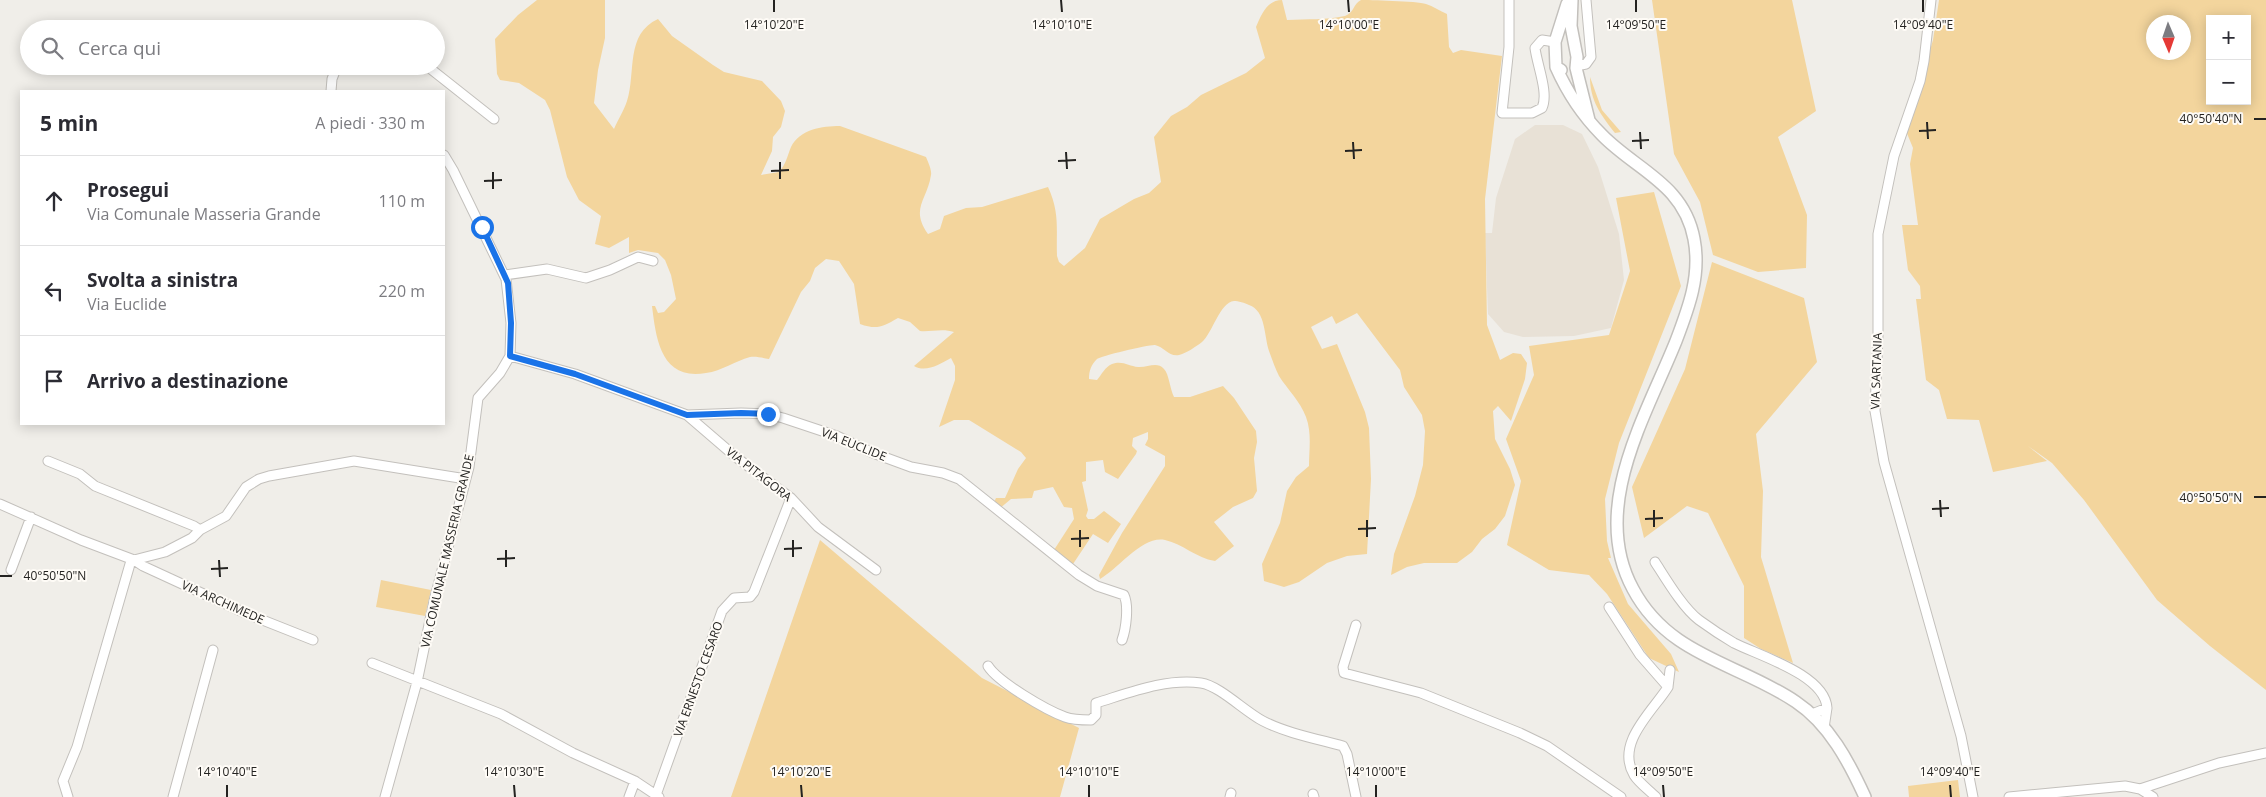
<!DOCTYPE html>
<html lang="it">
<head>
<meta charset="utf-8">
<style>
	body { margin:0; font-family:"Open Sans",sans-serif; background:#f7f7f7; color:#2b2b33 }
	.controls { position:absolute; right:15px; top:15px; display:grid; overflow:hidden; border-radius:0px; box-shadow:0 2px 12px #0003 }
	.controls button { width:45px; height:45px; display:grid; place-items:center; padding:0; border:0; border-bottom:1px solid #e1e1e2; background:#fff; color:#2b2b33; font:25px sans-serif }
	.compass { position:absolute; left:2146px; top:15px; width:45px; height:45px; border-radius:50%; background:#fff; box-shadow:0 2px 12px #0003; rotate:178deg }
	.stop { position:absolute; width:15px; height:15px; margin:-11px; border:4px solid #1a73e8; border-radius:50%; background:#fff }
	.stop.end { background:#1a73e8; border-color:#fff; box-shadow:0 1px 5px #0008 }
	.list { margin:0; padding:0; list-style:none }
	h2 { display:flex; justify-content:space-between; align-items:center; height:65px; margin:0; padding:0 20px; font-size:21px }
	h2 small { font-size:16px; font-weight:400; color:#7c7c81 }
	.list li { display:grid; grid-template-columns:32px 1fr auto; gap:15px; align-items:center; box-sizing:border-box; height:90px; padding:0 20px; border-top:1px solid #e1e1e2 }
	.list b { display:block; font-size:19px; white-space:nowrap }
	.list p { margin:0; font-size:16px; white-space:nowrap; color:#7c7c81 }
	.list em { font-size:16px; font-style:normal; color:#7c7c81 }
	.icon { flex:none; width:28px; height:28px; fill:none; stroke:currentColor; stroke-width:2; stroke-linecap:round; stroke-linejoin:round }
	.map { position:relative; flex:none; width:2266px; height:797px; overflow:hidden }
	.search { position:absolute; background:#fff; box-shadow:0 2px 12px #0003; left:20px; top:20px; width:425px; height:55px; display:flex; align-items:center; gap:12px; box-sizing:border-box; padding:0 18px; border-radius:28px; color:#7c7c81; font-size:19px }
	.panel { position:absolute; background:#fff; box-shadow:0 2px 12px #0003; left:20px; top:90px; width:425px; height:335px; border-radius:0px }
	.map>svg:first-child { display:block }
	.built { fill:#e8e1d6 }
	.green { fill:#f3d59d; fill-rule:evenodd }
	.lines { fill:none; stroke-linecap:round; stroke-linejoin:round }
	.minor-casing { stroke:#c3c0bc; stroke-width:11 }
	.tertiary-casing { stroke:#c3c0bc; stroke-width:14 }
	.minor { stroke:#fff; stroke-width:9 }
	.tertiary { stroke:#fff; stroke-width:11 }
	.route { stroke:#1a73e8; stroke-width:6 }
	.ticks { fill:none; stroke:#242321; stroke-width:2 }
	.labels { text-anchor:middle; dominant-baseline:central; stroke-width:4; stroke-linejoin:round; paint-order:stroke }
	.street-label { font-size:12px; fill:#242321; stroke:#fefbf6 }
	.ticks-label { font-size:12px; text-anchor:middle; fill:#242321; stroke:#fefbf6; stroke-width:4; stroke-linejoin:round; paint-order:stroke }
</style>
</head>
<body>
<div class="map">
<svg width="2266" height="797" viewBox="0 0 2266 797">
	<rect width="100%" height="100%" fill="#f0eee9"/>
	<path class="built" d="M1535,125h28l19,9 16,33 21,67 5,46 -13,48 -37,8 -51,1 -19,-5 -16,-18 -3,-81h7l4,-35 19,-59z"/>
	<path class="green" d="M537,0h68v38l-7,32 -4,33 20,26c4,-9 10,-19 13,-28 9,-29 -2,-67 31,-82l14,17 41,29 11,7 38,9 19,20 4,10 -4,16 -8,10 -1,14 -11,24 18,-3c7,-8 8,-15 12,-25 9,-18 31,-21 49,-21l86,31c2,5 6,13 5,18 -4,26 -21,33 -3,59l12,-5 4,-13 22,-8 16,-1 66,-20c12,26 8,42 9,69l2,6 5,4 21,-18 15,-29 34,-20 15,-6 12,-11 -7,-45 17,-21 16,-9 14,-12 45,-22 19,-15 -9,-31c5,-12 11,-27 26,-27l5,20c20,-1 39,0 58,-4 9,-3 8,-12 16,-16 7,0 56,1 65,4 7,2 14,7 21,10l2,33 4,6 8,-3 41,6 -17,143 2,126 13,35 13,-7 8,1 6,9 -2,16 -14,42 -13,-15 -5,5 2,28 15,30 5,16 -10,31 -10,13 -13,10 -10,13 -15,11h-33l-17,4 -16,8 3,-21 21,-58 8,-31 2,-34 -3,-16 -18,-28 -4,-17 -43,-57 -21,11 -4,-8 -21,11 11,22 15,-5 28,68 4,16 2,51 -4,75 -20,2 -20,7 -28,19 -15,5 -20,-6 -2,-17 18,-41 7,-32 9,-14 13,-11c0,-16 3,-33 -3,-49 -6,-16 -18,-27 -27,-41 -4,-8 -7,-17 -10,-25 -5,-15 -3,-40 -20,-46 -4,-2 -11,-4 -15,-4 -14,1 -22,33 -32,41 -5,4 -17,12 -23,13 -10,2 -15,-8 -24,-10 -4,-1 -55,11 -58,14 -6,6 -8,12 -8,20l8,1c5,-6 8,-13 15,-16 10,-4 17,2 26,3 9,1 19,-6 26,2 5,5 6,20 10,28h16l33,-11 11,12 22,33 1,11 -3,16 3,33 -4,7 -20,9 -19,15 20,24 -19,15c-19,-3 -32,-17 -50,-21 -22,-5 -47,29 -65,39l-1,-4 23,-42 43,-67v-10l-20,-11 3,-6v-7l-15,6 -1,8 5,5 -1,3 -18,25 -13,-7 -2,-12 -17,2v19l-4,1 6,28 -2,6 2,3h6l10,-8 17,13 -13,19 -15,-9 -20,30 -19,-14 20,-31 -2,-11 -8,-1 -11,-20 -19,4 -2,7 -21,1 -12,10 -6,-5 3,-6h9l13,-29 8,-11 -5,-6 -52,-32h-15l-15,7 16,-47v-14l-4,-8c-11,6 -25,15 -37,8l40,-34c-11,-4 -23,0 -34,-1l-10,-9 -12,-4c-16,9 -21,12 -38,6l-6,-40 -15,-23 -13,-2 -11,9 -5,13 -9,11 -32,67c-6,-1 -13,-3 -19,-2 -15,4 -28,14 -44,16 -45,8 -50,-34 -54,-67h3l3,7 6,-1 12,-13 -5,-24 -6,-15 -7,-7 -20,-3 -9,3v-16l-20,11 -14,-4 6,-28 -22,-16 -12,-23 -17,-67 -5,-10 -26,-17 -19,-3 -3,-6 -2,-35 23,-24z
		M1652,0h140l24,111 -38,26 29,78 -1,53 -48,4 -45,-17 -13,-53 -26,-48z
		M1939,0h327v690l-56,-44 -53,-46 -73,-100 -32,-37 -24,-17 19,15 -54,11 -14,-52 -32,-1 -8,-29 -13,-10 -10,-81h5l-1,-13 -12,-16 -6,-45h16l-8,-61 3,-16 -7,-17 27,-91zM2210,19h37v82h-37zM2154,22h30v30h-30z
		M1590,77l12,33 19,22 -6,1c-14,-18 -25,-32 -25,-56z
		M1654,192l27,94 -62,157 -14,56 2,42 4,17h-3l20,46 43,50 8,18 -30,-14 -42,-64 -18,-19 -40,-5 -42,-25 14,-64 -15,-42 28,-64 -5,-29 80,-11 21,-64 -14,-73z
		M1712,262l92,36 13,64 -61,72 7,57 -2,66 32,106 -32,-14 -17,-11v-52l-36,-73 -21,-7 -43,32 -12,-51 53,-118z
		M820,540l162,138 97,50 -19,69h-329z
		M381,580l50,10 -6,26 -49,-9z
		M1958,780l2,17h-51l-1,-11z"/>
	<g class="lines">
		<defs>
			<path id="minor" d="M1509,0v47l-7,66h30l10,-5c7,-15 -5,-43 -7,-60l7,-8 13,2
				M1586,0l5,57
				M1931,0l-7,61 -4,20 -26,75 -16,78v101l-3,76 9,51 77,274 12,61
				M427,66l67,53
				M1576,66l10,-2 5,-7
				M331,91l1,-12 5,-13
				M505,275l42,-6 39,9 24,-8 28,-13 15,4
				M510,356l65,18 112,41 54,-2 27,1 15,4 54,18 36,17 38,14 32,6 16,6 120,96 18,11 27,9c5,11 2,34 -2,45
				M687,415l50,43 54,40 27,29 58,43
				M48,461l32,13 15,12 99,40 6,4
				M0,504l81,36 53,20 9,6 102,47 68,27
				M1655,562c11,17 28,46 44,58 11,8 23,16 35,23 26,13 91,32 93,65
				M11,570l20,-53
				M1609,607l31,48 28,32c-15,24 -53,56 -34,88 5,8 15,15 22,22
				M1356,625l-13,42 1,6 77,20 99,40 27,13 74,51
				M372,663l129,51 72,39 62,28 24,16
				M988,666c10,16 58,44 77,51 8,3 17,3 26,3l5,-5v-12c33,-10 70,-25 105,-20 19,3 43,28 62,38 23,12 54,18 80,25l4,8 9,43
				M1668,687l2,-17
				M1812,714l15,-6 -3,20
				M2140,789l79,-26 47,-10
				M1313,794l1,3
				M656,795l66,-184 12,-13 16,-1 4,-5 37,-94
				M68,797l-5,-16 14,-34 53,-183 4,-4 31,-8 27,-14 8,-8 26,-14 20,-29 13,-8 10,-3 85,-15 112,18
				M173,797l40,-147
				M385,797l32,-115 17,-81 35,-134 9,-69 22,-25 10,-17 1,-33 -5,-44 -53,-109 -9,-15
				M629,797l6,-16
				M1230,797l1,-4
				M2009,797l116,-11 15,3 13,8"/>
			<path id="tertiary" d="M1572,0l-1,26 6,31 -1,11 13,52
				M1556,67c12,27 26,48 46,68 34,35 82,49 92,104 7,36 -5,68 -18,102 -30,75 -87,167 -43,248 36,68 106,74 163,113 33,22 53,60 69,95
				M1561,70l-5,-3 -1,-25 12,-38"/>
		</defs>
		<use href="#minor" class="minor-casing"/>
		<use href="#tertiary" class="tertiary-casing"/>
		<use href="#minor" class="minor"/>
		<use href="#tertiary" class="tertiary"/>
	</g>
	<g class="lines">
		<path class="route" d="M482,227l26,56 3,40 -1,33 65,18 112,41 54,-2 27,1"/>
	</g>
	<path class="ticks" d="M774,0v12M1061,0l1,12M1348,0l1,12M1636,0v12M1923,0v12M2254,119h12M1927,122l1,17M1919,131l17,-1M1640,132l1,17M1632,141l17,-1M1353,142l1,17M1345,151l17,-1M1066,152l1,17M1058,161l18,-1M780,162v17M771,171l18,-1M493,172v17M484,181l18,-1M2254,497h12M1940,500l1,17M1932,509l17,-1M1654,510v17M1645,519l18,-1M1367,520v17M1358,529l18,-1M1080,530v17M1071,539l18,-1M793,540v17M784,549l18,-1M506,550v17M497,559l18,-1M219,560l1,17M211,569l17,-1M0,576h12M227,785v12M514,785l1,12M801,785l1,12M1089,785v12M1376,785v12M1663,785l1,12M1950,785l1,12"/>
	<g class="labels">
		<g class="street-label">
			<text transform="translate(1876 371) rotate(-88)">VIA SARTANIA</text>
			<text transform="translate(854 444) rotate(22)">VIA EUCLIDE</text>
			<text transform="translate(759 474) rotate(38)">VIA PITAGORA</text>
			<text transform="translate(447 551) rotate(-77)">VIA COMUNALE MASSERIA GRANDE</text>
			<text transform="translate(223 602) rotate(24)">VIA ARCHIMEDE</text>
			<text transform="translate(698 679) rotate(-70)">VIA ERNESTO CESARO</text>
		</g>
	</g>
	<g class="ticks-label">
		<text x="774" y="29">14°10'20"E</text>
		<text x="1062" y="29">14°10'10"E</text>
		<text x="1349" y="29">14°10'00"E</text>
		<text x="1636" y="29">14°09'50"E</text>
		<text x="1923" y="29">14°09'40"E</text>
		<text x="2211" y="123">40°50'40"N</text>
		<text x="2211" y="502">40°50'50"N</text>
		<text x="55" y="580">40°50'50"N</text>
		<text x="227" y="776">14°10'40"E</text>
		<text x="514" y="776">14°10'30"E</text>
		<text x="801" y="776">14°10'20"E</text>
		<text x="1089" y="776">14°10'10"E</text>
		<text x="1376" y="776">14°10'00"E</text>
		<text x="1663" y="776">14°09'50"E</text>
		<text x="1950" y="776">14°09'40"E</text>
	</g>
</svg>
<div class="controls">
<button>+</button>
<button>−</button>
</div>
<svg class="compass" viewBox="-18 -18 36 36"><path d="M0-13l5 13h-10z" fill="#e53935"/><path d="M0 13l5-13h-10z" fill="#7c7c81"/></svg>
<div class="stop" style="left:482px;top:227px"></div>
<div class="stop end" style="left:768px;top:414px"></div>
<div class="search"><svg class="icon" aria-label="search" viewBox="0 0 24 24"><circle cx="10" cy="10" r="6"/><path d="M15 15l6 6"/></svg>Cerca qui</div>
<section class="panel">
<h2>5 min<small>A piedi · 330 m</small></h2>
<ul class="list">
<li><svg class="icon" aria-label="ahead" viewBox="0 0 24 24"><path d="M12 20V5M6 11l6-6 6 6"/></svg><div><b>Prosegui</b><p>Via Comunale Masseria Grande</p></div><em>110 m</em></li>
<li><svg class="icon" aria-label="left" viewBox="0 0 24 24"><path d="M17 20v-9H6M10 6l-5 5 5 5"/></svg><div><b>Svolta a sinistra</b><p>Via Euclide</p></div><em>220 m</em></li>
<li><svg class="icon" aria-label="arrive" viewBox="0 0 24 24"><path d="M6 21V4h12l-3 4 3 4H6"/></svg><div><b>Arrivo a destinazione</b></div></li>
</ul>
</section>
</div>
</body>
</html>
